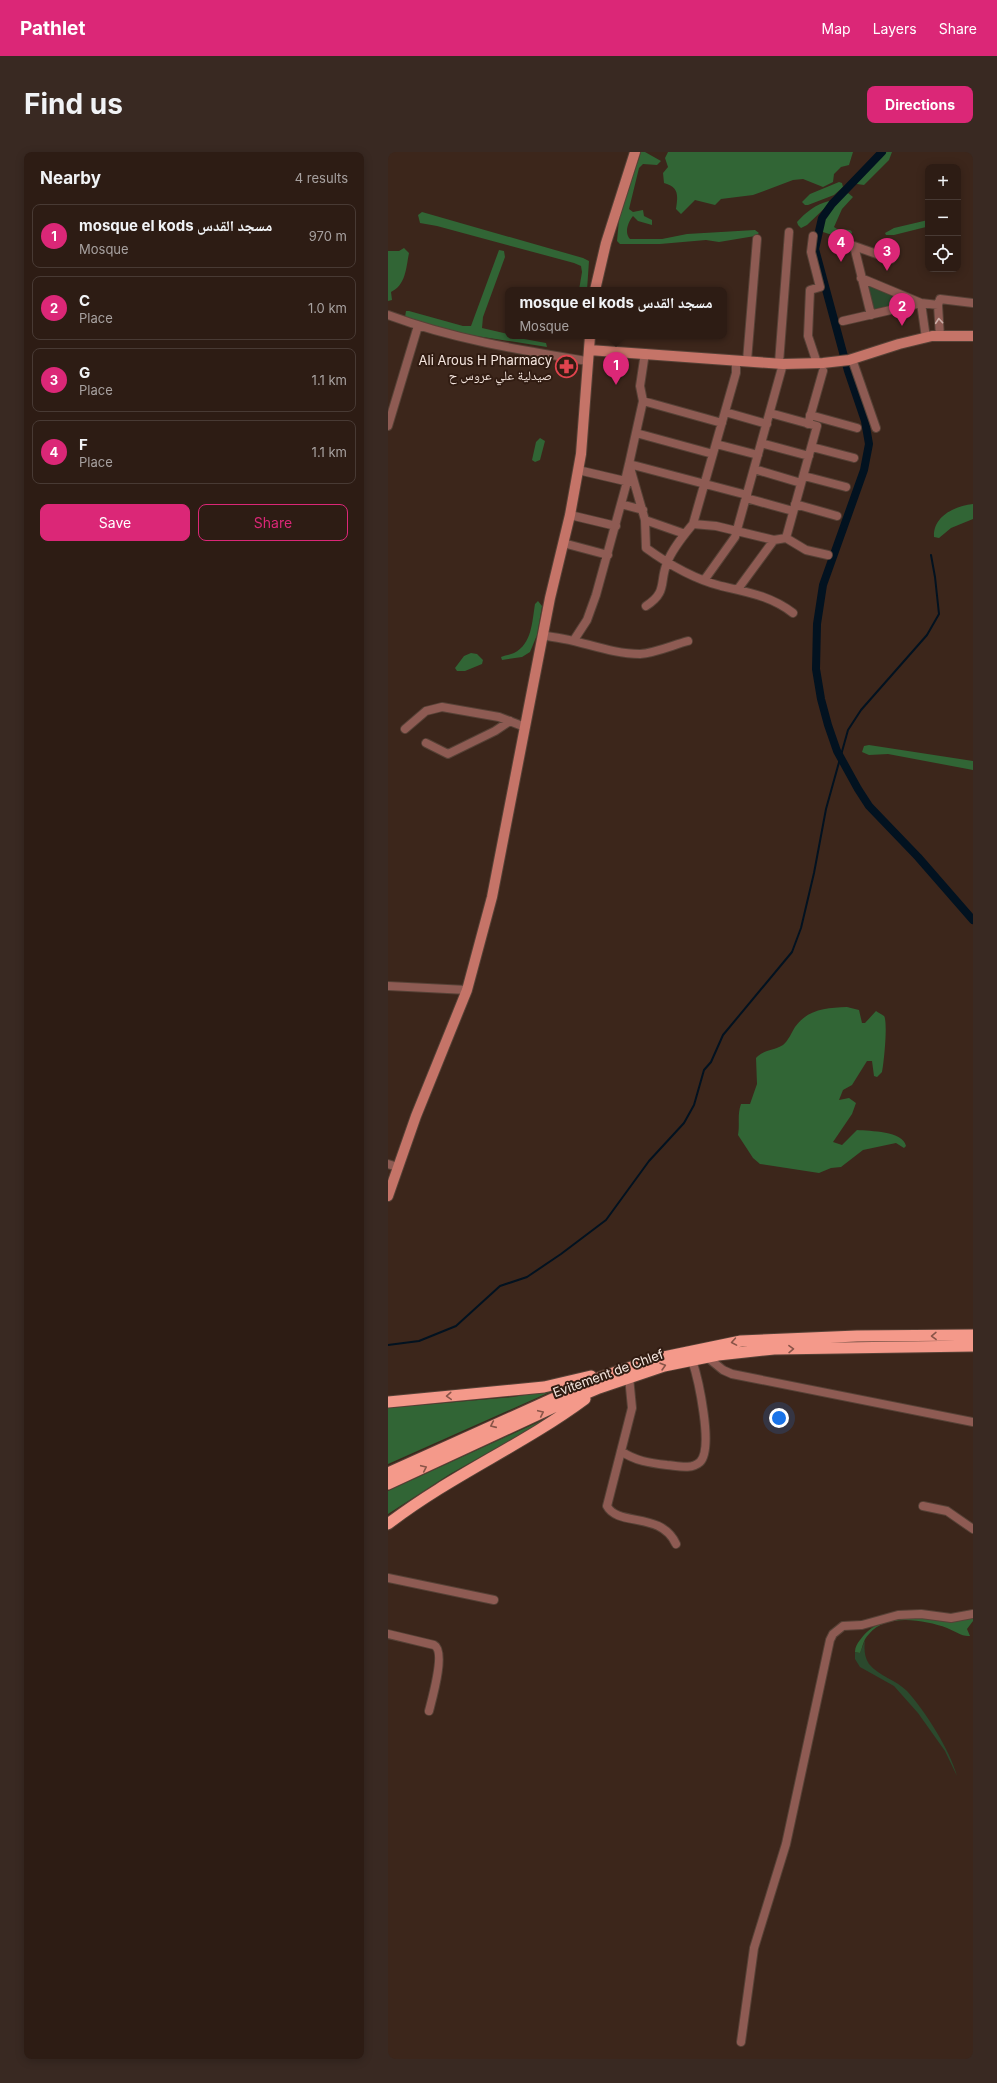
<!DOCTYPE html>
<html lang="en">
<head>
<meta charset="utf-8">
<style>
	body { margin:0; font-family:Inter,"Noto Naskh Arabic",sans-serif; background:#392922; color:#f1f3f6 }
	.controls { position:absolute; right:12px; top:12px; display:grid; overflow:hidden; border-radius:8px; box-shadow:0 2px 10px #0003 }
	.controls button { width:36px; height:36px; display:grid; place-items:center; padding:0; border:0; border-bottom:1px solid #483a34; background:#2d1c14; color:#f1f3f6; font:20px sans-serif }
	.you { position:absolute; left:391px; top:1266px; width:14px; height:14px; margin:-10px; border:3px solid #fff; border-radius:50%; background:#1a73e8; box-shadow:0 0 0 6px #1a73e833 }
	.badge { display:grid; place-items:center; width:26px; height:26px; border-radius:50%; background:#db2777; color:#fff; font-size:13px; font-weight:700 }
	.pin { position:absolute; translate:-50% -33px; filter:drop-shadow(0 1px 2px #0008) }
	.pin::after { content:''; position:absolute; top:21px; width:14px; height:12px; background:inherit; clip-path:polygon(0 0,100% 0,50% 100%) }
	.popup { position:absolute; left:117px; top:135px; width:222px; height:52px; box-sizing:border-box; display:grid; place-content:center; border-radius:8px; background:#2d1c14; filter:drop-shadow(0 1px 3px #0005); font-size:13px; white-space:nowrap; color:#a7a1a0 }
	.popup b { font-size:15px; color:#f1f3f6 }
	.popup::after { content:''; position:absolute; left:50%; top:100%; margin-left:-8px; border:8px solid transparent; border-top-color:#2d1c14 }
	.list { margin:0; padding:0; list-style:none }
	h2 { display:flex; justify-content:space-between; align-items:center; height:52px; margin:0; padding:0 16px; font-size:17px }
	h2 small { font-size:13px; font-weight:400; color:#a7a1a0 }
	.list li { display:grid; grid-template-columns:26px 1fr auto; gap:12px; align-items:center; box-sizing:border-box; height:64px; margin:0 8px 8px; padding:0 8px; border:1px solid #483a34; border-radius:8px }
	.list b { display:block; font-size:15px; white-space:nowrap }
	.list p { margin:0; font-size:13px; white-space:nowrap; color:#a7a1a0 }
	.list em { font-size:13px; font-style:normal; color:#a7a1a0 }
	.actions { display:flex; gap:8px; padding:12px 16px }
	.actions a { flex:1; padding:9px 0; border:1px solid #db2777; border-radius:8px; text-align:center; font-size:14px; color:#db2777 }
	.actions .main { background:#db2777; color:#fff }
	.icon { flex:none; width:22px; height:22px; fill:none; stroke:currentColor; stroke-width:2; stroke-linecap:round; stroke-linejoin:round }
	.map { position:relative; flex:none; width:585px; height:1907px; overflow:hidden; border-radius:8px }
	header { display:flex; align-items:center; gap:24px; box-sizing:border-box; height:56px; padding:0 20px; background:#db2777; color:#fff }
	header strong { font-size:19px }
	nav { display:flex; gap:22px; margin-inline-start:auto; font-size:14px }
	.intro { display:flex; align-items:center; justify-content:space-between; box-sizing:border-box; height:96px; padding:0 24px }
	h1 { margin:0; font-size:28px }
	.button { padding:10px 18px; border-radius:8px; background:#db2777; color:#fff; font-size:14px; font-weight:700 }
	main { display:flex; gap:24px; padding:0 24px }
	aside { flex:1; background:#2d1c14; border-radius:8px; box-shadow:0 2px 10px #0003 }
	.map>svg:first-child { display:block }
	.green { fill:#2b492d }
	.forest { fill:#316535 }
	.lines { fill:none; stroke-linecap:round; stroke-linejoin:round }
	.stream { stroke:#021220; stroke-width:2 }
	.canal { stroke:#021220; stroke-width:8 }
	.minor-casing { stroke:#564136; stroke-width:10 }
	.secondary-casing { stroke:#564136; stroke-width:12 }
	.trunk-casing { stroke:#564136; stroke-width:13 }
	.minor { stroke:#8e5b53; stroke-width:8 }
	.secondary { stroke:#c57468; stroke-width:10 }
	.trunk { stroke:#f4998a; stroke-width:11 }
	.oneway { stroke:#ccaea7 }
	.oneway2 { stroke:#895448 }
	.labels { text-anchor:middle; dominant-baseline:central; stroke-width:4; stroke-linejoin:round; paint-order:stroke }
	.poi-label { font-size:13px; fill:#f5e6df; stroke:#311c12; text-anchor:end }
	.street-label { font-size:13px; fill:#f5e6df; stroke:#311c12 }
</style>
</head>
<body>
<header>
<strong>Pathlet</strong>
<nav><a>Map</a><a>Layers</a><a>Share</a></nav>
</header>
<div class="intro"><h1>Find us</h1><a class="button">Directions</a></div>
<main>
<aside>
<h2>Nearby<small>4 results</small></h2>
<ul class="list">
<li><span class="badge">1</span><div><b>mosque el kods مسجد القدس</b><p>Mosque</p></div><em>970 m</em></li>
<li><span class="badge">2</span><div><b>C</b><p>Place</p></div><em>1.0 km</em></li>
<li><span class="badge">3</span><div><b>G</b><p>Place</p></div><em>1.1 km</em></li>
<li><span class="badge">4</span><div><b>F</b><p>Place</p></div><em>1.1 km</em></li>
</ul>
<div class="actions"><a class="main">Save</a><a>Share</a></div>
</aside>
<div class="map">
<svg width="585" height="1907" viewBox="0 0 585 1907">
	<rect width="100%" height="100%" fill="#3c261b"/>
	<path class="green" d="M480,133l40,17 -34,8z
		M477,1488c-1,8 -1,17 4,24 10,12 27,16 38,27 18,20 43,59 50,85l-12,-25 -27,-38 -24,-27 -34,-19 -5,-8v-7l5,1z"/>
	<path class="forest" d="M253,0h4l16,9 -4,4 -14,-1 -4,4 -10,41 4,3 10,-2 1,6 8,4v5l-14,-4 -5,-5c-5,6 -9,17 -3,23h32l25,-5 68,-4 4,3 -4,3 -36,6 -13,-2 -46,4h-40l-3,-3 2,-22z
		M280,0h185l-4,13 -8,2 -7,7 -1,8 -10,5 -20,-8 -10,1 -40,15 -32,4 -6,6 -20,-5 -14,14 -5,-5c2,-14 3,-22 -12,-26l-1,-10 5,-6 -3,-9z
		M497,0h7l-3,8 -25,25 -7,-1v-3z
		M451,30l3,1 1,4 -9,8 -26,10h-3l-3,-3 8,-8z
		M460,41l5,4 -11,12 -8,18 3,2 13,1 2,2 -1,3 -22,-1 -6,-2 -2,-3c3,-12 16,-31 27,-36z
		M441,49l1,2 -23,22 -6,3 -3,-3 -1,-3c8,-9 19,-18 32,-21z
		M34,60l161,46 6,3 -2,29h-8l3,-18 -1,-6 -7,-3 -137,-37 -17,-3 -2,-8z
		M540,68v6l-2,1 -32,8h-8l-1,-2 9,-5z
		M16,96l5,5c-3,15 -3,32 -18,39l1,8 -4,1v-50h11z
		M111,98l5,1 1,6 -22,60 -1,11 26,6v2l38,7 1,4 -89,-14 -53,-16 1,-6h3l54,15h8z
		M152,286l5,3 -5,19 -5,2 -3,-2 4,-18z
		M585,352v15l-22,9 -12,10 -5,-1c-1,-21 21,-31 39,-33z
		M150,449l4,5 -5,29 -7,17 -8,5 -20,3 -1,-3c4,-2 9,-2 13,-4 18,-9 18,-31 21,-49z
		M83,501l6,1 6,6 -1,4 -17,7h-8l-2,-3 9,-12z
		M481,593l104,16v9l-85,-16 -19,1 -7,-3 2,-6z
		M459,855l12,3 3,13h3l11,-12c2,2 6,3 8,5 4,5 0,47 -2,56l-5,5 -3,-1 -2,-15h-5l-15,24 -9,5 -4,10 10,-2 7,5 -4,11 -19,28 9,3 15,-15c13,1 46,1 49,16l-2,2 -8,-5 -33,7 -22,17 -10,1 -12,5 -59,-9 -7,-6 -15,-23c2,-11 -1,-20 3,-31h9l7,-20 -1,-26c9,-9 17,-7 27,-13 5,-4 9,-13 12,-18 13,-18 31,-19 52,-20z
		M160,1239l2,1 -162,72v-56l125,-11z
		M155,1268l-2,3 -91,51 -62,40v-23z
		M523,1464l29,5 33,-3v3l-6,8 3,7c-8,1 -15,-5 -23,-8 -23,-8 -60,-15 -78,6 -6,6 -6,12 -9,19l-5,-1c0,-5 2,-8 5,-12 13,-19 30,-19 51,-24z"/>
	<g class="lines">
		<path class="stream" d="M0,1193l31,-4 37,-15 44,-40 27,-9 34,-23 45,-34 43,-59 35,-38 10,-18 10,-35 7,-8 12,-27 69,-83 9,-24 13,-55 12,-64 22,-79 13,-20 66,-75 12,-21 -4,-37 -4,-22"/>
		<path class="canal" d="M494,0l-50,52 -10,14 -7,31 33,122 17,50 4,23 -5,26 -41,115 -6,39 -1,45 5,30 7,26 9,26 21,38 11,17 49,51 55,63"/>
		<defs>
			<path id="minor" d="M425,84l-2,16 9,35 -10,3 -2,46 9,27
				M550,153l2,32
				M0,163c64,24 132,35 199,46
				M483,163l-17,-69 37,13
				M455,169l78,-18 -60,-25
				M538,186l-5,-35 17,2 2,-6 33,4
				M257,201l-5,33 3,15 -14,63 16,56 1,28c22,16 48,31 75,38 26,6 50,10 72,27
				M464,207l24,69
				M359,209l10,-122
				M391,211l10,-131
				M255,249l79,22
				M337,260l42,12
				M382,261l47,13 -31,112
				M422,263l47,13
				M420,272l15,-53
				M0,274l30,-100
				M248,281l77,21
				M373,291l48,13
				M328,292l42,11
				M424,295l42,11
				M366,317l47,14
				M190,318l47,11
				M416,324l42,11
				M242,330l-5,-1 4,-17 118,31
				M358,346l47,13
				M233,352l22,6
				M407,352l42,12
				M182,363l46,11
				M257,368l40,14
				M305,372l43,-151v-13
				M175,391l45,12
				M317,427l30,-42 48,-173
				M350,437l36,-49
				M258,454c22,-14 13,-24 21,-43 5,-14 17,-28 26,-39l23,2 58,14 12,-2 20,12 22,5
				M156,484c33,2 63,18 96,18 15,-1 33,-9 48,-13
				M186,488l13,-20 9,-25 31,-113
				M17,577l21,-18 16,-4 57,10 26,10
				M38,591l22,11 47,-23 15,-10
				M0,834l79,4
				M0,1012l10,3
				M319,1205l16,13 9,4 241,48
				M241,1225l3,31 -25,98c11,21 54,5 69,38
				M233,1299c14,10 29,12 46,14 11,1 24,5 33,-3 14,-14 -2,-84 -8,-102
				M535,1354l24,5 26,18
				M0,1426l106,22
				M0,1482l46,11c12,6 -2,54 -5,66
				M353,1890l13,-94 32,-104 44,-204 3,-6 10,-8 19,-1 36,-10 23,-1 30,4 22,-4"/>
			<path id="secondary" d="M207,138l11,-47 29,-91
				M201,198l194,14 40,-1 26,-3 50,-16 33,-8h41
				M0,1044l28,-80 51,-126 25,-93 58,-299 20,-83 11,-61 9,-118"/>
			<path id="trunk" d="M0,1250l156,-15 47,-11
				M0,1321l213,-96 58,-19 82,-17 116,-5 116,-1
				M0,1332l164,-76 47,-20 65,-22 54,-11 56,-6 199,-3
				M0,1372c62,-48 135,-79 197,-125"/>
		</defs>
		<use href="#minor" class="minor-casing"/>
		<use href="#secondary" class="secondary-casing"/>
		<use href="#trunk" class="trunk-casing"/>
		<use href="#minor" class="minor"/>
		<use href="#secondary" class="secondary"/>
		<use href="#trunk" class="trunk"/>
	</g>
	<defs><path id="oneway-chevron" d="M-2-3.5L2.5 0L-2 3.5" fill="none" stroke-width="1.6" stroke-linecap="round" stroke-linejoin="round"/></defs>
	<use class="oneway" href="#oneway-chevron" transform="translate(551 169) rotate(-95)"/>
	<g class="oneway2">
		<use href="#oneway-chevron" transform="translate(546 1184) rotate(179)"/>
		<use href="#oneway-chevron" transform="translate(346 1190) rotate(170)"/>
		<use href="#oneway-chevron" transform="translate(403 1197) rotate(-1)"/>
		<use href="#oneway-chevron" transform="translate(275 1214) rotate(-16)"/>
		<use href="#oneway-chevron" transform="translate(61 1244) rotate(176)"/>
		<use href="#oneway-chevron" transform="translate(153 1261) rotate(-25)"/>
		<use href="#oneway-chevron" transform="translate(105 1273) rotate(156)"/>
		<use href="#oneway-chevron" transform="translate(36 1316) rotate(-25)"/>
	</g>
	<defs>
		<symbol id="pharmacy-ring" viewBox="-11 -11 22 22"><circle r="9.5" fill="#311c12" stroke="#e0444e" stroke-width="1.5"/><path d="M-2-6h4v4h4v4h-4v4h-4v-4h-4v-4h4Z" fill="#e0444e"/></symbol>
	</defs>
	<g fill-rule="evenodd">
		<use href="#pharmacy-ring" x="166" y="202" width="25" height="25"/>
	</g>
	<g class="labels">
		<g class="poi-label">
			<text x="164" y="208">Ali Arous H Pharmacy<tspan x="164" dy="15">صيدلية علي عروس ح</tspan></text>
		</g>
		<g class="street-label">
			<text transform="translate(220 1221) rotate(-20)">Evitement de Chlef</text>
		</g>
	</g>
</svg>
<div class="controls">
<button>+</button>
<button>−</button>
<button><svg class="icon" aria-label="locate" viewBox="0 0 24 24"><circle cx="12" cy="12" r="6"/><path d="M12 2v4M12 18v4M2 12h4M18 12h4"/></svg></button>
</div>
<div class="you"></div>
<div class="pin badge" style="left:228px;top:233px">1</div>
<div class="popup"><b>mosque el kods مسجد القدس</b>Mosque</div>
<div class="pin badge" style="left:514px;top:174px">2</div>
<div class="pin badge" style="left:499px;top:119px">3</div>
<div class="pin badge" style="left:453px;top:110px">4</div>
</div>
</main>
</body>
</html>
